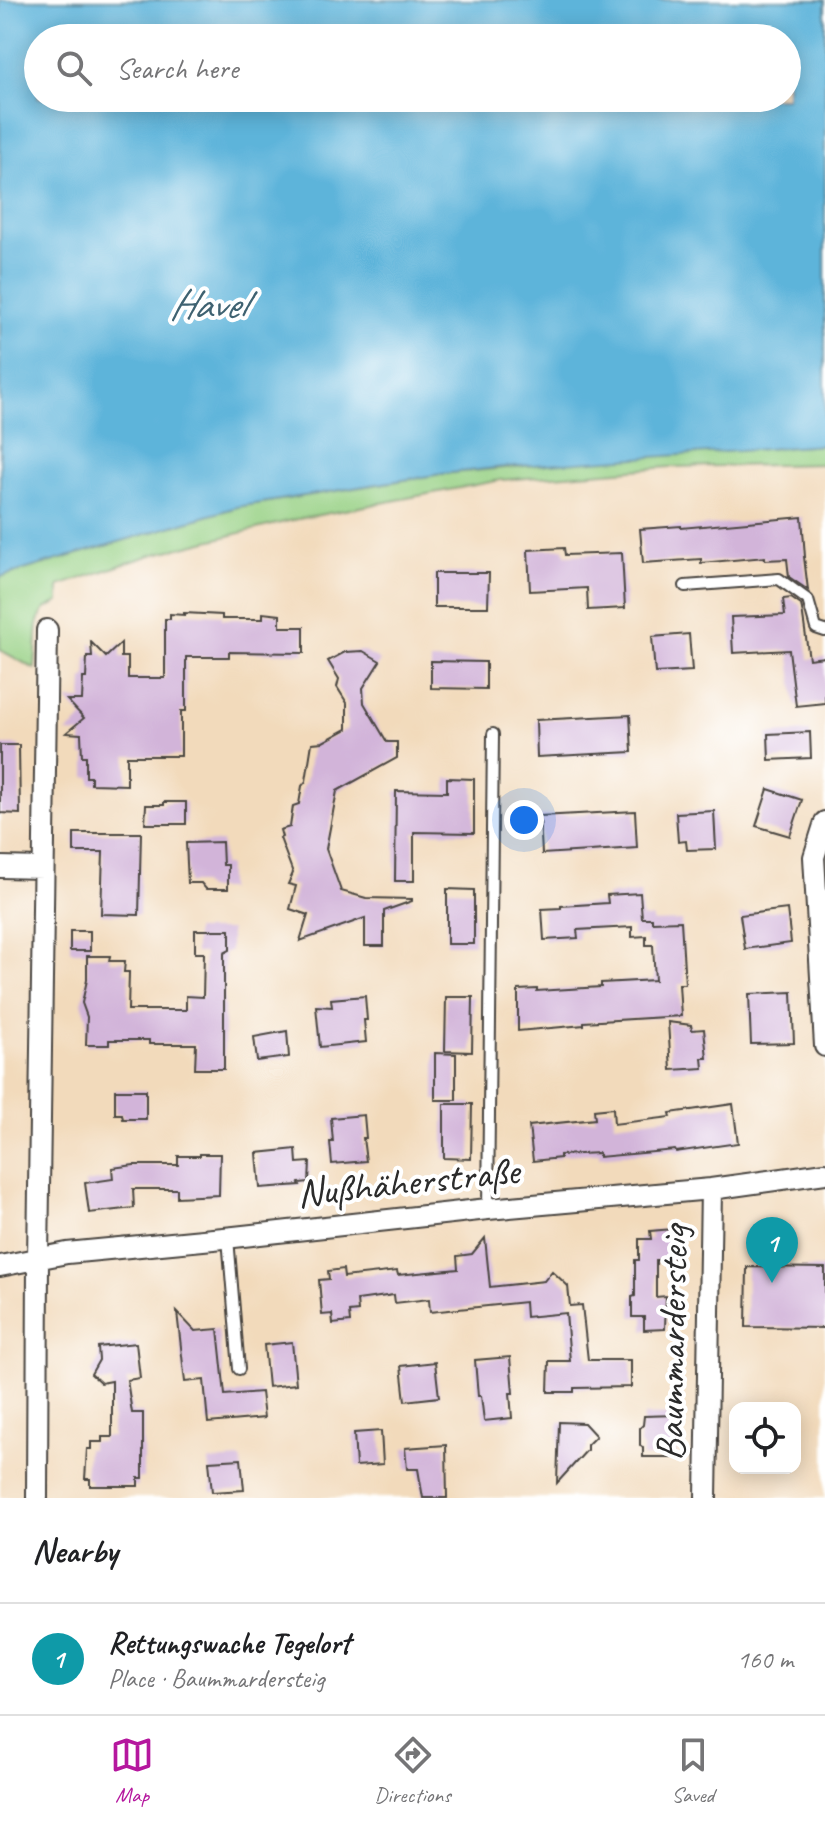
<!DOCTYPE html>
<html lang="en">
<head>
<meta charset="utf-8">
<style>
	body { margin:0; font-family:Caveat,sans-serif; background:#f2f2f2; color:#202124 }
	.controls { position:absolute; right:24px; bottom:24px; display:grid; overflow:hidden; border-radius:16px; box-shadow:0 4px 20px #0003 }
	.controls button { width:72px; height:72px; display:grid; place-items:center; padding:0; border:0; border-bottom:2px solid #e0e0e0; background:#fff; color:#202124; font:40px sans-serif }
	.you { position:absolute; left:524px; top:820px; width:28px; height:28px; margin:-20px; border:6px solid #fff; border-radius:50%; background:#1a73e8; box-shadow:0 0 0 12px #1a73e833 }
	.badge { display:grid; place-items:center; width:52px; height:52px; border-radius:50%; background:#b5179e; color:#fff; font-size:26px; font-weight:700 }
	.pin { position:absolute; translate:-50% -66px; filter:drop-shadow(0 2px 4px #0008) }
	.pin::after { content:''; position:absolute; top:42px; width:28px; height:24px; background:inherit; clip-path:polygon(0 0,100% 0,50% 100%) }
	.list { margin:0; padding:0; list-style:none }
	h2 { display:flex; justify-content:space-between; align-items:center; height:104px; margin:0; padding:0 32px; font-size:34px }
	h2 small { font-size:26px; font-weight:400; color:#757577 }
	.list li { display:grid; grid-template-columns:52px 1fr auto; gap:24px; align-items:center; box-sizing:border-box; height:112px; padding:0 32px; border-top:2px solid #e0e0e0 }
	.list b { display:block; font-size:30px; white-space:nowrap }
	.list p { margin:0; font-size:26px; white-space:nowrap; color:#757577 }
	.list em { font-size:26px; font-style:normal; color:#757577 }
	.icon { flex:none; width:44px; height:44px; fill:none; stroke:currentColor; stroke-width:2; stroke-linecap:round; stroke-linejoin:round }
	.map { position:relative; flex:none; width:825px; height:1498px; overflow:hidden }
	.search { position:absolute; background:#fff; box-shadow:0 4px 20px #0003; left:24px; right:24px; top:24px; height:88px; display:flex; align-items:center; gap:20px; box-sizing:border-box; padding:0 28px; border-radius:44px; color:#757577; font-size:30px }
	.sheet { height:216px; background:#fff }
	nav { display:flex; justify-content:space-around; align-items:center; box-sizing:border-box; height:112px; border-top:2px solid #e0e0e0; background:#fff; font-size:22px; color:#757577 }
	nav a { display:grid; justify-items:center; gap:4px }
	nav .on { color:#b5179e }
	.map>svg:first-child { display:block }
	.green { fill:#96d083; stroke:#607e57; stroke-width:2 }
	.water { fill:#5db4da; stroke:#447082; stroke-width:2; fill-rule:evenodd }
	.building { fill:#d2b4d9 }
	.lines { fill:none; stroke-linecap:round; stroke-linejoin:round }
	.lane-casing { stroke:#494541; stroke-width:14 }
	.street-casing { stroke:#494541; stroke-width:24 }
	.lane { stroke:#fff; stroke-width:10 }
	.street { stroke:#fff; stroke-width:20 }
	.labels { text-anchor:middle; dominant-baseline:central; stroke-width:8; stroke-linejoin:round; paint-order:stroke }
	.street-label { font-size:40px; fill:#2b2b2b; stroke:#fff }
	.water-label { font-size:42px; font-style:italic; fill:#3f6271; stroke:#fff }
</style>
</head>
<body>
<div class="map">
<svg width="825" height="1498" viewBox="0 0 825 1498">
	<rect width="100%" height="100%" fill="#fff"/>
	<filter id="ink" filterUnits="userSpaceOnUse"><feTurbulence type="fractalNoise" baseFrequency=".0125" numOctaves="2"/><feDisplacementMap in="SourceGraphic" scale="16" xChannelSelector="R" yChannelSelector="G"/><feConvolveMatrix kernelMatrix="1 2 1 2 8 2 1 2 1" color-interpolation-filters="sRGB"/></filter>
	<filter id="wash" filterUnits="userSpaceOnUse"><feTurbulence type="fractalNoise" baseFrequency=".006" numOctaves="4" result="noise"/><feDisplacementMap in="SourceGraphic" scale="32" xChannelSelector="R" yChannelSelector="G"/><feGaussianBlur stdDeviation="1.8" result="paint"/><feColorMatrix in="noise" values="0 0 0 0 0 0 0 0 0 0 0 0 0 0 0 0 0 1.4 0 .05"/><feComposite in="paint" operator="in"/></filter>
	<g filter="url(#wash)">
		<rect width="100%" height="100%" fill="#f2dabb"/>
		<path class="green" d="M825,445v19l-155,3 -169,13 -208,40 -142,35 -92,31v16l-14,7 -7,12 -3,48 -35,-19v-73l237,-70 205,-33 147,-14z"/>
		<path class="water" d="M0,0h825v445l-320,22 -63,7 -71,11 -134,22 -237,70zM38,38h749v60h-749z"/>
		<g id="blocks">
			<path class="building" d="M802,517l3,40h-1l4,33 -19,-13 -2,-18 -22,1v-3l-64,6v-4l-58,4 -3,-34 41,-3v2z
				M564,548l1,7 57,-2 3,55 -37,2 -1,-22 -57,3 -2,-41z
				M434,573h55l-1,34h-54z
				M791,598l10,7 1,4 7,50 16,-2v46l-29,3 -7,-56 -56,3 -2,-36 54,-2 -2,-16z
				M184,613l38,2v4h41v-6l17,2v12h24v26l-75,-1v5h-43v54h-5v45h-54v29l-36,-1v-7h-5v-21h-4l-1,-22 -15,-1 18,-15 -17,-18h15l1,-22h3l1,-21h5l-1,-15 15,15 15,-14v14h7v21h37v-59h5v-5l14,1z
				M689,634l3,37 -37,2 -3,-36z
				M363,651l17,10 -17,27 1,15 23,39h10v16l-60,33 -11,58 15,42 25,7 46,1v2l-28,10v35h-19v-28l-65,23 8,-26 -18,-6 6,-23 -8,-2 5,-11 -13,-35 2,-1 -2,-7 10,-3 3,-21 6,-2 3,-18 4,-5 6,-38 11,-1 24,-13v-26l-10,-16 2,-8 -11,-18 17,-9z
				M431,661l55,1v27l-55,-1z
				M630,715l2,37 -95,5 -1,-37z
				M810,732l1,26 -42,2 -1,-26z
				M0,745h19l1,69 -20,-1z
				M447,778l27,1v54l-60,-1v49h-19l1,-90 51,1z
				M768,789l34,11 -12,36 -34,-10z
				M164,802h22v22h-41l1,-19h18z
				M635,811l2,37 -95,6 -2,-38z
				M714,811l2,38 -29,1 -1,-9 -8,1 -2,-29z
				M74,833h67l-2,82 -38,-1 2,-62h-29z
				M222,842l1,23h5v24h-22l-5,-6h-13l-2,-40z
				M447,889l27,1v54h-27z
				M640,893l2,25h10v4l29,-1 4,63h-6l2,32 -97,6v3l-66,6v-41l19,-1v2l64,-4v-4l54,-3 -2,-35h-7v-9l-14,1v-10l-55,3 1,8 -34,2 -2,-31 19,-1v-2l47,-3 -1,-8z
				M787,909l4,34 -46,6 -5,-34z
				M195,930h35v20l-6,3v116h-29l1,-25h-47v-4h-40v5h-23l1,-28 -5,-14 5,-23v-24h23l-1,5h16l-1,11h5l-1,38h58v-14l17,1 1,-44h-9z
				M70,931h20v20h-20z
				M792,992l2,51 -43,1 -2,-50z
				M365,996l2,24h-3l2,22 -46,5 -4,-41 16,1 -1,-8z
				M446,997h27l-1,55 -27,-1z
				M668,1022l23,3 1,5 12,-1 3,29h-5l1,10 -32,2z
				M287,1031l2,26 -32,4 -3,-24z
				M435,1053l21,1v46h-21z
				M115,1090h31v29h-23l-1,-5h-7z
				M444,1104h28l-1,55 -27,-1z
				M733,1104l5,39 -62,9 -1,-2 -76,7v-4l-39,2v3l-27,3 -4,-35 66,-7 -1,-9 19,-2 1,16 57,-7 -1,-4z
				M364,1115l2,23h-3l3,23 -34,3 -2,-22h3l-2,-24z
				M296,1149l1,14 13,-1 -1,20 -10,1 1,2 -40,3 -3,-35z
				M200,1154h20l-1,41 -42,2v-8h-44l1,19 -45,5 -4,-30 28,-4 -1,-11 22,-3h44v-9h22z
				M673,1229l1,31h-18v37l10,-1 -1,33 -21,1v-13h-12v-20l3,-1v-36h4v-21h12l-1,-8z
				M485,1238l5,49 54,-6 8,-10 16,15 2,20 12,-1 6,55h43v27l-57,1v4h-26l1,-31h21l-4,-48 -40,4 -1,-15 -95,10 -1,-13 -34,4 -1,-8 -37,5 1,11 -9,1 1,10 -17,2 -1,-10 -10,1 -3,-35 10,-1 -1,-8 15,-2 1,8 53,-6 1,4 60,-6 -1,-13 15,-2z
				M747,1267l78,1v60l-79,-1z
				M177,1312l18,19 23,-2 7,66 36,-3 3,26 -56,5 -4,-43 -19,2z
				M292,1342l4,42 -28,3 -4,-42z
				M136,1343l4,35 -13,2 5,33h11v65h-5v8h-48v-7h-5l2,-30h4v-7h11v-5h10v-56l-11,2 -10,-9 8,-14 -1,-13z
				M510,1357l3,36h-3l2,25 -28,3 -3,-25h-3l-3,-36z
				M435,1362l4,35 -34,4 -4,-35z
				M676,1415v42h-33v-9l-3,-3v-17l3,-3 1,-9z
				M559,1422l25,1 12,13 -9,9v5l-30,33z
				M381,1431l2,33 -27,2 -2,-33z
				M446,1445l1,53h-24l-5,-29h-11l-2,-21z
				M241,1459l3,31 -32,2 -3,-31z"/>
		</g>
	</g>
	<g filter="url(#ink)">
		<use href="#blocks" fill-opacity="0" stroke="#494541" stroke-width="2"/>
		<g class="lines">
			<defs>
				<path id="lane" d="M685,586l94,-7 29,21 8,28 9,3
					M488,1209l5,-475
					M228,1238l11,131"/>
				<path id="street" d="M825,822l-11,35 11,189
					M0,867l43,1
					M0,1266l67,-13 167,-16 254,-28 223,-20 114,-16
					M37,1498l1,-240 9,-628
					M706,1498l5,-309"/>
			</defs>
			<use href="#lane" class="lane-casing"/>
			<use href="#street" class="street-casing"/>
			<use href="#lane" class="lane"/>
			<use href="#street" class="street"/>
		</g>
	</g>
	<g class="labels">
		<g class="street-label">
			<text transform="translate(408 1182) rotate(-6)">Nußhäherstraße</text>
			<text transform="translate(672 1343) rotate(-89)">Baummardersteig</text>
		</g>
		<g class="water-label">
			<text x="207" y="304">Havel</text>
		</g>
	</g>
</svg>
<div class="controls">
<button><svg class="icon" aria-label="locate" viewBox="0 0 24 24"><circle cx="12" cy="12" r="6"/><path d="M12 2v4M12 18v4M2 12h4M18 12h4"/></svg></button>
</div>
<div class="you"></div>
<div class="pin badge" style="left:772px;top:1283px;background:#0f9aa8">1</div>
<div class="search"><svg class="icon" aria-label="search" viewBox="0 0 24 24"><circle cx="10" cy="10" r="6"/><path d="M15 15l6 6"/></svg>Search here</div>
</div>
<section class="sheet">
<h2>Nearby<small></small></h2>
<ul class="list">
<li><span class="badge" style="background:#0f9aa8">1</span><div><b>Rettungswache Tegelort</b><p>Place · Baummardersteig</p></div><em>160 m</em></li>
</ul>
</section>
<nav>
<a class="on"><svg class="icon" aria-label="map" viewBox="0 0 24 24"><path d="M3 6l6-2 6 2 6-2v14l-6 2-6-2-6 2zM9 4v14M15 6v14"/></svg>Map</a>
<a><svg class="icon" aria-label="directions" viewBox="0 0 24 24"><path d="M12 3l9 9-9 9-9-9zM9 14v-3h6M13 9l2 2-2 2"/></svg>Directions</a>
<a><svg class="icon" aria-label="saved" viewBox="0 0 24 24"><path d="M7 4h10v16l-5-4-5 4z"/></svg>Saved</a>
</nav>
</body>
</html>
